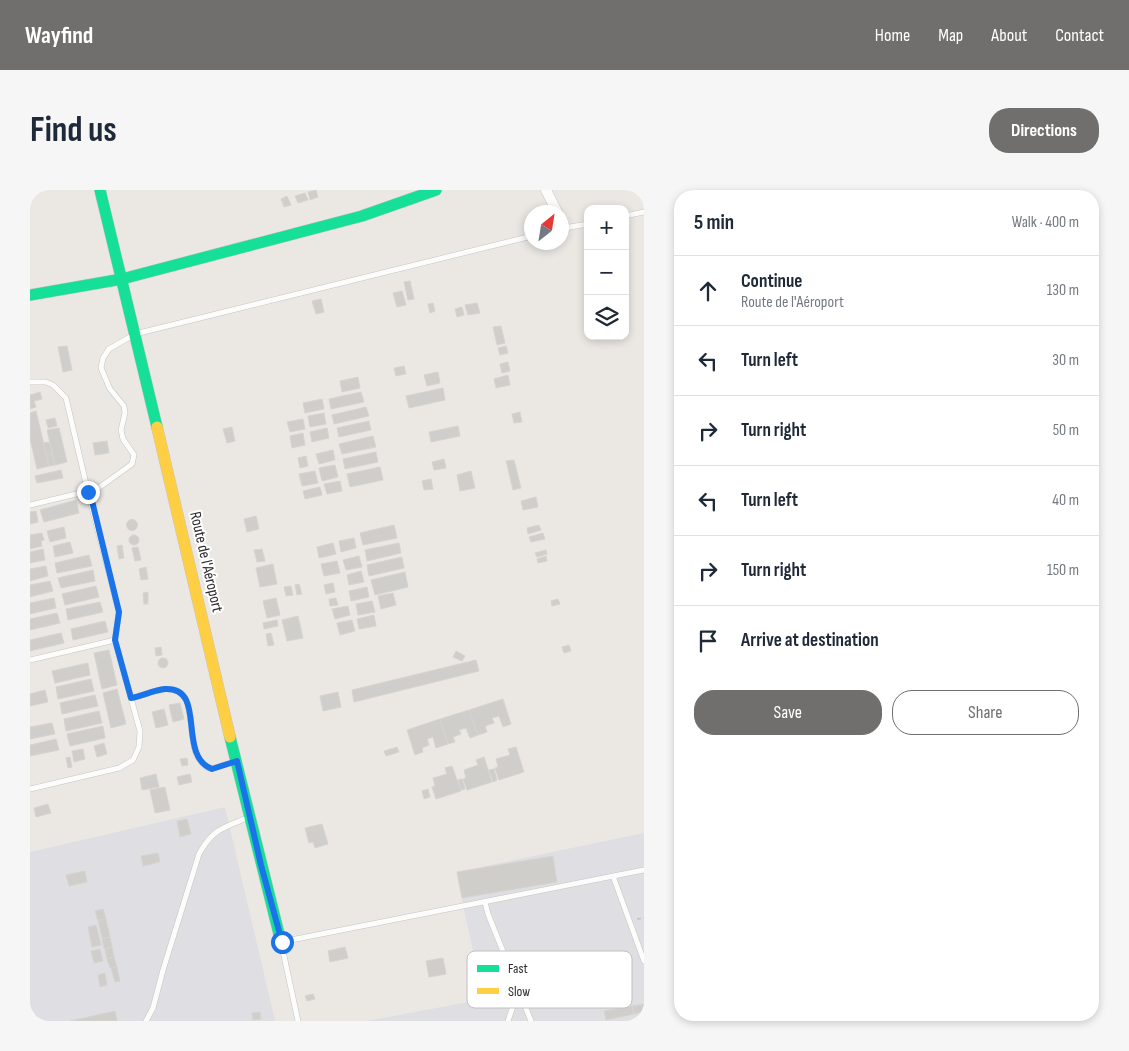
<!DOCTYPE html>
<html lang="en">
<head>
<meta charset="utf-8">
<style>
	body { margin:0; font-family:"Sofia Sans Condensed",sans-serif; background:#f6f6f7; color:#1f2937 }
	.controls { position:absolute; right:15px; top:15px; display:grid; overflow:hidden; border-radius:10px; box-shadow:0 2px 8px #0003 }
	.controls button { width:45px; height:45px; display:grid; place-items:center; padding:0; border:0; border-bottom:1px solid #e0e1e3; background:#fff; color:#1f2937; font:25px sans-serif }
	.compass { position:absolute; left:494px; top:15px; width:45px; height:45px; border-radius:50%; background:#fff; box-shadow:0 2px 8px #0003; rotate:30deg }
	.stop { position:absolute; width:15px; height:15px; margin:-11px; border:4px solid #1a73e8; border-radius:50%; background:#fff }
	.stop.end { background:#1a73e8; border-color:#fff; box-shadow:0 1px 5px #0008 }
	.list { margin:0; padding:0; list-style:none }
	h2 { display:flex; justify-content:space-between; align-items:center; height:65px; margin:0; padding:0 20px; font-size:21px }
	h2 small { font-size:16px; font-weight:400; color:#747a83 }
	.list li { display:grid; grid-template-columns:32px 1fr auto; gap:15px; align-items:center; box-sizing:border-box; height:70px; padding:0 20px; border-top:1px solid #e0e1e3 }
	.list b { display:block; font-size:19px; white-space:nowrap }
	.list p { margin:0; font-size:16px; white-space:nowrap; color:#747a83 }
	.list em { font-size:16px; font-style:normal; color:#747a83 }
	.actions { display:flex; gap:10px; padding:15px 20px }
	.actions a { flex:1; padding:11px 0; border:1px solid #706f6e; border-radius:20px; text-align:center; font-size:18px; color:#706f6e }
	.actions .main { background:#706f6e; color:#fff }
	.icon { flex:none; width:28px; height:28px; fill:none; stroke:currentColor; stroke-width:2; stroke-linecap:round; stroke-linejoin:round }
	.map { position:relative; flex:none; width:614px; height:831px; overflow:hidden; border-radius:20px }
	header { display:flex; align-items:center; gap:30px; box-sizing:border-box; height:70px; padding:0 25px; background:#706f6e; color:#fff }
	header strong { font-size:24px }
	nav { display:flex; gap:28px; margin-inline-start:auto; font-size:18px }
	.intro { display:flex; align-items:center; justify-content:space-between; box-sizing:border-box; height:120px; padding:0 30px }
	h1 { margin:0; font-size:35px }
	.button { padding:12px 22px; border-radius:20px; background:#706f6e; color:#fff; font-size:18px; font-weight:700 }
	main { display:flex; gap:30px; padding:0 30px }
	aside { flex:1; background:#fff; border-radius:20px; box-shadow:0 2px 8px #0003 }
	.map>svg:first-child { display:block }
	.airport { fill:#dfdee2 }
	.building { fill:#d0cecb; stroke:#d6d4d0 }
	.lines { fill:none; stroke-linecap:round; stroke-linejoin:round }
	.lane-casing { stroke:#c6c4c4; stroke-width:6 }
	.street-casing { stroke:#c6c4c4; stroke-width:11 }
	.fast-casing { stroke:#c6c4c4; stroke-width:12 }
	.slow-casing { stroke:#c6c4c4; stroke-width:12 }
	.path { stroke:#c9c9c8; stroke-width:2; stroke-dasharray:4 2.5; stroke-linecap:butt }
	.lane { stroke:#fcfcfb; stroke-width:5 }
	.street { stroke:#fcfcfb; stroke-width:10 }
	.fast { stroke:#16e098; stroke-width:11 }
	.slow { stroke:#ffcf43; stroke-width:11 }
	.route { stroke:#1a73e8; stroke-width:6 }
	.labels { text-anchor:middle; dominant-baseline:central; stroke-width:4; stroke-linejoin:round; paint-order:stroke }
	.street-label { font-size:16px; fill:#2e2e2e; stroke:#fff }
	.key { fill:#fff; stroke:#c0c0c0; stroke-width:1 }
	.key-label { font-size:14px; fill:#2e2e2e }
</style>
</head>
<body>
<header>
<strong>Wayfind</strong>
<nav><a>Home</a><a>Map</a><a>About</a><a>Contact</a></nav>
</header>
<div class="intro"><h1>Find us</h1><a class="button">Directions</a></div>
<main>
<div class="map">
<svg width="614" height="831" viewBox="0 0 614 831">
	<rect width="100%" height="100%" fill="#ebe8e4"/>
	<path class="airport" d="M195,617l50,214h-245v-169z
		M614,643v188h-277l117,-22 -21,-93 -6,-34z"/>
	<path class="building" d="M286,0l2,7 -8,3 -2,-8z
		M275,3l3,7 -10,3 -3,-7z
		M257,6l4,9 -7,2 -3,-8z
		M380,91l4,18 -6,1 -4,-18z
		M372,101l4,14 -9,2 -4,-14z
		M291,109l3,13 -8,2 -4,-13z
		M403,113l2,8 -5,2 -2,-9z
		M447,113l3,10 -12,2 -3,-10z
		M432,117l2,8 -7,2 -2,-8z
		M471,136l4,17 -8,2 -4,-18z
		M37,156l5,24 -9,2 -5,-25z
		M476,156l2,7 -8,2 -2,-7z
		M478,172l2,9 -8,2 -2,-9z
		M374,176l2,8 -10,2 -2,-8z
		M408,182l2,11 -13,3 -3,-11z
		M478,185l2,10 -14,3 -2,-9z
		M328,187l2,11 -18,4 -2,-11z
		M413,198l2,12 -36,8 -3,-12z
		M10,202l2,7 -8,2 2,6 -6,2v-14z
		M331,202l3,10 -33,7 -2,-10z
		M292,209l2,10 -19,4 -2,-10z
		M336,217l3,9 -35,8 -2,-9z
		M6,221l13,55 -12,3 -7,-30v-26z
		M490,222l2,10 -8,1 -2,-9z
		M294,223l2,11 -16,3 -2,-11z
		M25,228l2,8 -9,2 -2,-8z
		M273,229l2,10 -15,3 -3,-10z
		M339,231l2,9 -32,7 -2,-9z
		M428,236l2,10 -29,6 -2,-10z
		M202,237l3,14 -8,2 -4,-14z
		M29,238l8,34 -12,3 -8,-35z
		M297,238l2,10 -17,4 -2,-10z
		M273,243l2,12 -13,3 -2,-12z
		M343,246l3,11 -34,7 -3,-10z
		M77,251l2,12 -14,2 -2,-12z
		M20,252l2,12 -6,1 -3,-12z
		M303,260l2,10 -16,4 -3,-10z
		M346,262l2,10 -33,7 -2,-10z
		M22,264l3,11 -6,1 -3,-11z
		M276,266l2,10 -8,2 -2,-10z
		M414,269l2,9 -12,2 -2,-8z
		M484,270l7,28 -8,2 -7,-29z
		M305,275l3,12 -16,4 -3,-13z
		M350,277l3,13 -33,7 -3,-13z
		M31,280l2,8 -26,5 -2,-7z
		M285,281l3,12 -16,3 -3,-12z
		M441,281l4,17 -15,3 -3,-16z
		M401,289l2,10 -9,1 -2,-9z
		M310,291l2,10 -15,3 -3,-10z
		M290,297l2,8 -17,4 -2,-8z
		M506,307l2,10 -15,3 -2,-9z
		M46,310l3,13 -35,9 -4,-12z
		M6,321l2,11 -8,2v-12z
		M226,326l3,13 -12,3 -3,-13z
		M96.5 335a5.5 5.5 0 1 1 11 0a5.5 5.5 0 1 1-11 0Z
		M364,335l3,13 -34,7 -3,-12z
		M509,335l2,5 -13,4 -1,-6z
		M34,337l2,11 -16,4 -3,-11z
		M12,343l2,7 -3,1 1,5 -12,3v-14z
		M513,343l2,6 -14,3 -2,-5z
		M99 350a5 5 0 1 1 10 0a5 5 0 1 1-10 0Z
		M324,348l2,10 -15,4 -2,-11z
		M40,352l3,11 -18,4 -2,-11z
		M303,353l3,11 -17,4 -2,-11z
		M369,353l2,10 -34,8 -2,-11z
		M92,355l2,13 -5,1 -2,-13z
		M108,357l3,13 -6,1 -3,-13z
		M13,359l2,11 -15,3v-11z
		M232,359l3,12 -8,1 -3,-12z
		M516,360l1,4 -10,3 -2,-4z
		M59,365l3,11 -35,7 -2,-10z
		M329,366l3,11 -16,3 -3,-10z
		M516,366l1,5 -9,2 -1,-4z
		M372,367l2,11 -35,8 -2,-11z
		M307,371l3,12 -16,3 -3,-12z
		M243,374l4,20 -17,3 -4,-19z
		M16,376l2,10 -18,5v-12z
		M116,377l2,12 -7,1 -2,-11z
		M63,380l2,11 -34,7 -3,-10z
		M331,381l3,11 -15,3 -2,-10z
		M375,382l3,15 -33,8 -4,-15z
		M20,391l3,10 -23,6v-12z
		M303,393l2,9 -9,2 -2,-9z
		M269,394l3,10 -5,1 -2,-10z
		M66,396l3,11 -34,8 -3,-11z
		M261,396l2,9 -7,1 -2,-9z
		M337,397l2,10 -18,4 -2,-10z
		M118,402v12h-4l-1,-11z
		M363,403l3,12 -15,4 -3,-13z
		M24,408l2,10 -26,6v-11z
		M246,408l4,17 -13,3 -4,-17z
		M306,408l2,7 -8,1 -1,-7z
		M528,409l2,5 -8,2 -1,-5z
		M342,411l3,11 -17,3 -2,-11z
		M70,412l3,10 -35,8 -2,-11z
		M318,416l2,9 -15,4 -3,-10z
		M27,423l3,10 -30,7v-11z
		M344,425l2,11 -17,3 -2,-10z
		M268,426l5,22 -16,3 -5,-21z
		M247,430l1,6 -14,3 -1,-6z
		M322,430l3,11 -15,4 -3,-12z
		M75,431l3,11 -35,8 -2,-11z
		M31,443l3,10 -34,8v-11z
		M241,443l3,12 -6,1 -2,-12z
		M539,455l2,6 -7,2 -2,-6z
		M131,457l1,8 -6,1 -1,-8z
		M79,460l8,35 -15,4 -8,-36z
		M426,461l9,5 -3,5 -9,-4z
		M128 473a5 5 0 1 1 10 0a5 5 0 1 1-10 0Z
		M446,470l3,11 -125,31 -2,-12z
		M58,473l2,12 -35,8 -3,-12z
		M61,489l3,12 -36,8 -2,-12z
		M87,499l9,35 -15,4 -8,-35z
		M15,500l3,12 -18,4v-12z
		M308,502l3,15 -18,4 -3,-15z
		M65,505l3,11 -36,8 -2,-11z
		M473,509l8,25 -8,3 -4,-11 -7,2 2,5 -9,3 2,6 -9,3 -9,-25z
		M150,513l4,16 -11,3 -4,-17z
		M134,519l4,16 -12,3 -4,-16z
		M439,520l9,25 -8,3 -4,-10 -7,2 2,4 -8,3 2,5 -7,2 -8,-25z
		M69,521l3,12 -36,8 -2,-12z
		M410,529l8,25 -12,4 -3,-11 -6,2 2,6 -7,3 1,4 -8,3 -8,-25z
		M22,533l3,11 -25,5v-12z
		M73,536l2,12 -35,8 -3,-12z
		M26,549l3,11 -29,6v-11z
		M74,553l3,11 -10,3 -3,-11z
		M367,557l2,5 -13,4 -2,-5z
		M486,557l8,25 -25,8 -4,-12 3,-1 -2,-8 14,-4 -2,-6z
		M53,559l2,10 -11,3 -2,-11z
		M40,567l2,10 -4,1 -2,-10z
		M454,567l8,25 -25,8 -4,-11 3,-1 -2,-8 14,-5 -2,-5z
		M157,568l1,7 -6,1 -2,-7z
		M422,576l9,25 -25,8 -4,-12 3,-1 -2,-8 14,-4 -2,-6z
		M464,579l3,11 -4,2 -4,-12z
		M126,584l3,13 -17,3 -2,-12z
		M160,584l2,8 -13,3 -2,-8z
		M432,589l3,10 -4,1 -3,-10z
		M135,597l5,23 -15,3 -5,-23z
		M398,599l2,8 -6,2 -2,-8z
		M18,614l3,9 -15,4 -2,-9z
		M157,629l4,15 -11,3 -3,-16z
		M292,634l6,20 -13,4 -2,-6 -4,1 -4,-15z
		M128,663l2,9 -17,4 -2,-10z
		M523,666l4,26 -95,16 -5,-26z
		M55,681l2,11 -18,4 -3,-11z
		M73,719l3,10 -8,2 -3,-10z
		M76,729l4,18 -8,1 -4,-18z
		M66,735l5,20 -9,2 -4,-20z
		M80,747l2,10 -8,2 -2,-11z
		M82,757l2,10 -7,2 -2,-10z
		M315,757l3,11 -18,4 -2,-11z
		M70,759l3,12 -9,2 -3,-12z
		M84,767l3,10 -7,1 -3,-9z
		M413,768l3,16 -17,3 -3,-16z
		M87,777l3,14 -5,1 -4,-14z
		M75,783l2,12 -7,2 -2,-12z
		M283,804l2,5 -8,2 -2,-5z
		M614,814v8l-10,2 -2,-8z
		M602,816l2,8 -28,6 -2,-9z
		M85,821l2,10h-47z
		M230,822l1,7 -8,1 -1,-7z"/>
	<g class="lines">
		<defs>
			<path id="lane" d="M595,26l19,-4
				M534,38l24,-4
				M0,192h16l7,3 13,13 22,94 31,120 -4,28 25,91 -1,16 -6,13 -14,8 -89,21
				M0,315l67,-16 35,-25 2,-9 -11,-16 -2,-9 4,-17 -1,-7 -14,-17 -9,-21 2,-10 6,-9 26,-15 397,-98
				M0,470l85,-20
				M101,508c11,-2 23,-8 34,-9 43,-2 11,66 46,80l23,-7
				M583,686l31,85
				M455,712l3,12 43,107
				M116,831l7,-13 10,-38 36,-116c13,-24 23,-26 48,-36
				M268,831l-17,-79 363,-72
				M478,831l6,-18 1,-18"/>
			<path id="street" d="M516,0l11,22
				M532,31l3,7"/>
			<path id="fast" d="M70,0l57,237
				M0,105l92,-16 240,-63 74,-26
				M200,547l51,205"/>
			<path id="slow" d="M127,237l73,310"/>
		</defs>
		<use href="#lane" class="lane-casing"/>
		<use href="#street" class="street-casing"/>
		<use href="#fast" class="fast-casing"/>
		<use href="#slow" class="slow-casing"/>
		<path class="path" d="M607,729l7,-1"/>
		<use href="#lane" class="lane"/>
		<use href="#street" class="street"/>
		<use href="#fast" class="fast"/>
		<use href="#slow" class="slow"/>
	</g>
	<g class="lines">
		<path class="route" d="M58,302l4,9 27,111 -4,28 16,58c11,-2 23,-8 34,-9 43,-2 11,66 47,80l25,-8 24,104 21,77"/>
	</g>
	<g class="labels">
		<g class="street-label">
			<text transform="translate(176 372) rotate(77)">Route de l'Aéroport</text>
		</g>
	</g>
	<rect x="437" y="761" width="165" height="57" rx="8" class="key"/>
	<rect x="447" y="775" width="22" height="7" fill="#16e098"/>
	<rect x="447" y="798" width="22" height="6" fill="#ffcf43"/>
	<g class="key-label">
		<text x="478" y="783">Fast</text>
		<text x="478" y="806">Slow</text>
	</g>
</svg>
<div class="controls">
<button>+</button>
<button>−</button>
<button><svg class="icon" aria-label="layers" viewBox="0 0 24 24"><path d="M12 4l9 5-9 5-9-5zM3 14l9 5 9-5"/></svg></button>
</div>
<svg class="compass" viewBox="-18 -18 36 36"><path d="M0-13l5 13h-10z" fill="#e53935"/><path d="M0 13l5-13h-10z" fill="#747a83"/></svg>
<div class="stop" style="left:252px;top:752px"></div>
<div class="stop end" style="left:58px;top:302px"></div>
</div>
<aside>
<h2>5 min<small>Walk · 400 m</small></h2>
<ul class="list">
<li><svg class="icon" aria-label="ahead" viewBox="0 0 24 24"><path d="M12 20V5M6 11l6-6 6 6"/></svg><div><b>Continue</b><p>Route de l'Aéroport</p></div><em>130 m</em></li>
<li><svg class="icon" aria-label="left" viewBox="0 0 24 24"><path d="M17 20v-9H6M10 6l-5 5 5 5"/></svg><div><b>Turn left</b></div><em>30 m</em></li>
<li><svg class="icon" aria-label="right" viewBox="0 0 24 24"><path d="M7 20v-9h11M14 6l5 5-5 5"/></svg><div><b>Turn right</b></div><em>50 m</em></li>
<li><svg class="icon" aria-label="left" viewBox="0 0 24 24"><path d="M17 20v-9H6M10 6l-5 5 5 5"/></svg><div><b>Turn left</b></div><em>40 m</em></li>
<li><svg class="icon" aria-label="right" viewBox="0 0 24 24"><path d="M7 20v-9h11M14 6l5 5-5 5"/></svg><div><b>Turn right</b></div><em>150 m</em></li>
<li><svg class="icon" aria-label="arrive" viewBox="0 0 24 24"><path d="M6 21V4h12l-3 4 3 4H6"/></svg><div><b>Arrive at destination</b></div></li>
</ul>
<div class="actions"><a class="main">Save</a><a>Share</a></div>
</aside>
</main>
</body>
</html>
